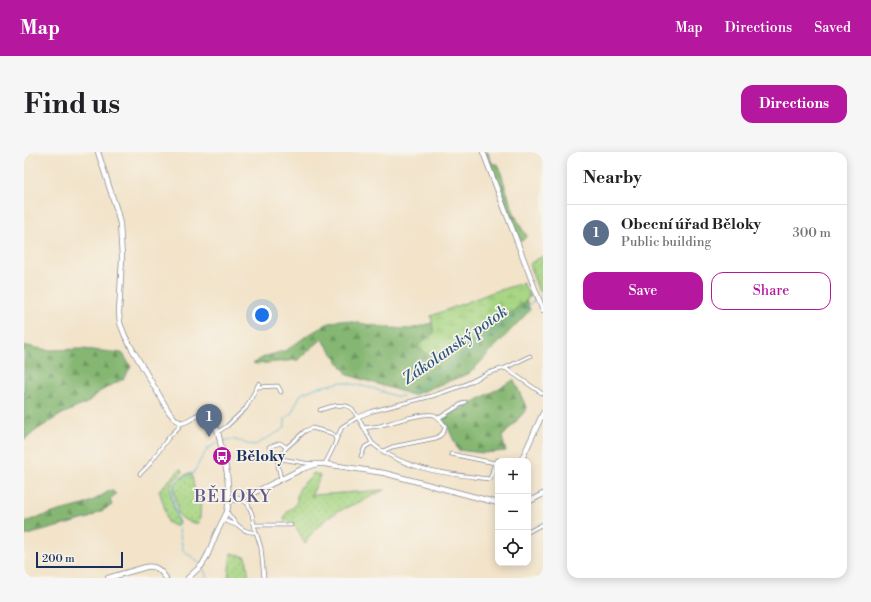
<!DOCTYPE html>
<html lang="en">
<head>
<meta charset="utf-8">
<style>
	body { margin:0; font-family:"Libre Bodoni",serif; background:#f6f6f6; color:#202124 }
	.controls { position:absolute; right:12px; bottom:12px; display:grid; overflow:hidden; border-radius:8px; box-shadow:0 2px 10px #0003 }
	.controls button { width:36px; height:36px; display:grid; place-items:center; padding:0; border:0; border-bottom:1px solid #e0e0e0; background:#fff; color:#202124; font:20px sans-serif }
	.scale { position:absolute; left:12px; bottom:10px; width:87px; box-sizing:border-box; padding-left:4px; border:2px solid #1b2f5e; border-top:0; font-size:11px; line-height:14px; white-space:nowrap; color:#1b2f5e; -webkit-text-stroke:3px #f7f3e8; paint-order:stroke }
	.you { position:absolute; left:238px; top:163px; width:14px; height:14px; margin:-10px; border:3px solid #fff; border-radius:50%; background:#1a73e8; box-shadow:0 0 0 6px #1a73e833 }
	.badge { display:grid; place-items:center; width:26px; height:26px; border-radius:50%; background:#b5179e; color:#fff; font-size:13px; font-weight:700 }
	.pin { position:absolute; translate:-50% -33px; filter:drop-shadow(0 1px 2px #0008) }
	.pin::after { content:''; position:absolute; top:21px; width:14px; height:12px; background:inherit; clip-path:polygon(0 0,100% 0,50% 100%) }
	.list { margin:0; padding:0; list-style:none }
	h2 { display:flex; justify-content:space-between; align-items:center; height:52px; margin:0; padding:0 16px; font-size:17px }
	h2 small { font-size:13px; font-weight:400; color:#757577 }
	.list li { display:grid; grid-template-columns:26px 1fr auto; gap:12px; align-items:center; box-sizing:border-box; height:56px; padding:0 16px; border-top:1px solid #e0e0e0 }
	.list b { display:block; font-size:15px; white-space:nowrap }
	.list p { margin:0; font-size:13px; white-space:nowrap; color:#757577 }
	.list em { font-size:13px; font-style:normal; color:#757577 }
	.actions { display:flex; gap:8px; padding:12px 16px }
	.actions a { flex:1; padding:9px 0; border:1px solid #b5179e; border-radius:12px; text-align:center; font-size:14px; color:#b5179e }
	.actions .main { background:#b5179e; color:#fff }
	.icon { flex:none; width:22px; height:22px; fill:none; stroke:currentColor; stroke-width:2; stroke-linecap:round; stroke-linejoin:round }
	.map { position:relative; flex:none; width:519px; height:426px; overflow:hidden; border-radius:12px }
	header { display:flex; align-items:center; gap:24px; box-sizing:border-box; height:56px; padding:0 20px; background:#b5179e; color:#fff }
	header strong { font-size:19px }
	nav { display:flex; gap:22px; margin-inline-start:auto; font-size:14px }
	.intro { display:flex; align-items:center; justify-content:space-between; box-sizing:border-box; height:96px; padding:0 24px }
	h1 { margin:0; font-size:28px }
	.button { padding:10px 18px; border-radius:12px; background:#b5179e; color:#fff; font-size:14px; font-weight:700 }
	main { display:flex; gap:24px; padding:0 24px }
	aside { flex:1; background:#fff; border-radius:12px; box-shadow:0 2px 10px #0003 }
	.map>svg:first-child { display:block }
	.grass { fill:url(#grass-dots); stroke:#618271 }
	.forest { fill:url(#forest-firs); stroke:#507368 }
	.wetland { fill:url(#wetland-marsh); stroke:#618271 }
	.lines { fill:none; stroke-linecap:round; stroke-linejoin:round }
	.stream { stroke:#52b3d1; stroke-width:1 }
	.street-casing { stroke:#868994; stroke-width:4.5 }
	.secondary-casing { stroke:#868994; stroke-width:6 }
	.street { stroke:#fff; stroke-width:3 }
	.secondary { stroke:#fff; stroke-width:4.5 }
	.labels { text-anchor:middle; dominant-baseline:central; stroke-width:3.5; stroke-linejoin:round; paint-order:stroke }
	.poi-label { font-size:15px; font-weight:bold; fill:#1b2f5e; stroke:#f7f3e8; text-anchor:start }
	.water-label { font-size:16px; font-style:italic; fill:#2c5780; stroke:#f7f3e8 }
	.quarter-label { font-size:17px; letter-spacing:1px; fill:#605989; stroke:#f7f3e8 }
</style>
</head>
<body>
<header>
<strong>Map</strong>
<nav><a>Map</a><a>Directions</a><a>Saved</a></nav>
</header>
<div class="intro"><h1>Find us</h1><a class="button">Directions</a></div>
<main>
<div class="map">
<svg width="519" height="426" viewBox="0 0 519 426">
	<defs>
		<pattern id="grass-dots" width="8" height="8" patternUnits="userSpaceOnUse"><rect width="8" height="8" fill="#a7d684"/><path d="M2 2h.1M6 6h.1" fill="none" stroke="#8fb874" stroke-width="1.8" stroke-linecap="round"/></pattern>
		<pattern id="forest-firs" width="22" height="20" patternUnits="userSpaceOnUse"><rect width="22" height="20" fill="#85b772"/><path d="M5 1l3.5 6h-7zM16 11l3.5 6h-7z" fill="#6c9561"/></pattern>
		<pattern id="wetland-marsh" width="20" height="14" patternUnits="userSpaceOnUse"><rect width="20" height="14" fill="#a7d684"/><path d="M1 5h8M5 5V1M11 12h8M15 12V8" fill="none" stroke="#8fb874"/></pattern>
	</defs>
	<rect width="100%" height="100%" fill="#f7f3e8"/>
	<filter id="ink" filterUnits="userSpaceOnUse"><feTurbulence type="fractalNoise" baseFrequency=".025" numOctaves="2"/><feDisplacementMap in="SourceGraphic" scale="8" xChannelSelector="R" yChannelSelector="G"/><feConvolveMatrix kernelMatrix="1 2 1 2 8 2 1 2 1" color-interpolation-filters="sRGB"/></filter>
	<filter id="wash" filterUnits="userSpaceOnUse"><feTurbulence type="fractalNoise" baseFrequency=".012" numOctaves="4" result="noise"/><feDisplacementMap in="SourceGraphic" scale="16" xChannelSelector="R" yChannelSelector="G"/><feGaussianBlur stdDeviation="0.9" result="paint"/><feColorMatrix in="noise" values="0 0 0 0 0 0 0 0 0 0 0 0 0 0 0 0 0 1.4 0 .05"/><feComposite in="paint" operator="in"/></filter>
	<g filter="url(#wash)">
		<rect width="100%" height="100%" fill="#f2e3c9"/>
		<path class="grass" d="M519,104v34l-4,2 -10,-28z
			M156,317l2,3c-2,4 -6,6 -9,10 -6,8 2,32 6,41l-2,2 -3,1 -7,-4 -3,-16 -5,-16z
			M165,321h2l1,2 3,19 6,4 -1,20 -1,5c-8,1 -16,-3 -21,-9l-4,-25v-5l8,-7z
			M290,321l5,2 1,2 -8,17 -1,3 3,-2 70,-5c-8,3 -13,7 -20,10 -4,2 -8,3 -12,5 -19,8 -37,19 -47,39 -7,-13 -7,-19 -21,-23 0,-4 2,-9 6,-12 3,-2 2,0 5,-4 2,-3 2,-5 2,-9 1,-7 7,-15 13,-17l1,-5z
			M207,401l15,4 3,21h-21z"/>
		<path class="forest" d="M462,0h2l1,5 4,7h5c8,22 14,53 29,72l-6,6 -16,-39z
			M501,145l5,13 -60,63 -57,22 -65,-20 -26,-36 -24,21 -42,4 -3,-1 13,-7 21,-6 18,-13 15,-9 7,-4 13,-4 50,8 20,1z
			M0,193l12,3 13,2 34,-1 38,4 2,1 8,13 -8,12 -24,13 -12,11 -25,11 -24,15 -14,11z
			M490,228l13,29 -25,28 4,14 -23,2 -25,-3 -11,-25 -6,-7 29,-14z
			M87,338l5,4 -6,5 2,6c-8,4 -15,9 -23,13l-65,18v-14l35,-11 24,-6 13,-6z"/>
		<path class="wetland" d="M499,131l7,14 -18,15 -52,37 -32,6 -11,-9 17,-13 -3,-17 62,-24z"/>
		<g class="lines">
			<path class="stream" d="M502,127l8,20
				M516,144l3,-3
				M199,289c15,-5 19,4 32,4l27,-15 3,-3v-8l6,-5 10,-20 14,-6 27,-6 30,6 23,8h9l6,-2 89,-64 38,-32
				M176,412l-4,-4 -13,-10 -10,-52v-9l3,-7 10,-6 7,-2 7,-13 8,-13 10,-5
				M179,415l4,11"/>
		</g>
	</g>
	<g filter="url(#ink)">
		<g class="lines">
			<defs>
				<path id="street" d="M481,216l25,-12
					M233,235l21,-1 3,6
					M296,258c9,-3 22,-8 31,-2 4,3 18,29 21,35 32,28 78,31 118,36l5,-16 3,-3 7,1
					M415,266l26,-16
					M340,276c5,-1 10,-1 15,-2 12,-3 44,-14 55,-11 5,2 8,7 11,11 -1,7 -3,9 -9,12l-44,9 -9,4
					M194,280l9,-6 19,-18 13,-25
					M427,302l44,9
					M337,304l4,-9 7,-4
					M257,307l24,4 10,1
					M255,312l-10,-17 11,-4 6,4
					M301,312l9,-18 2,-6 6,-13 16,-10 15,-6 59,-15 32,-11 24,-12 17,-5 38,26
					M116,322l8,-8 21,-29 9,-9 3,-5
					M257,327l-3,-13 7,-17 20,-18 7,-3 19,5 3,2 2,5
					M217,347l7,5 4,10 2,11 7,23 3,30
					M203,360c7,10 16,22 29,20
					M199,368l13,5
					M230,373h37
					M504,380l15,-8"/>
				<path id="secondary" d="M74,0l19,59 3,13 2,34 -3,55 1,10 5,13 6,11 38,65 6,7 6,4 6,-2 9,-5 5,-2 5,2 3,2 6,7 3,7 9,41 2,27 -2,12 -11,22 -8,20 -6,11 -14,13
					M459,0l60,158
					M497,309l22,-48
					M205,348l12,-1 61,-30 15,-5h8l59,9 114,30
					M504,350l15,-8
					M84,426l38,-11c10,-2 14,3 20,11"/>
			</defs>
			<use href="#street" class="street-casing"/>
			<use href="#secondary" class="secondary-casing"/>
			<use href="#street" class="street"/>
			<use href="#secondary" class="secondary"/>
		</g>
	</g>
	<defs>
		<symbol id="bus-disc" viewBox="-11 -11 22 22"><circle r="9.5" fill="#b5179e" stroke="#f7f3e8"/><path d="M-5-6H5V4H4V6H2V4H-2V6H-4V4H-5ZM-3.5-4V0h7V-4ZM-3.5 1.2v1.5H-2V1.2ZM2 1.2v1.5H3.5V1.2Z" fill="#fff"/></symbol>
	</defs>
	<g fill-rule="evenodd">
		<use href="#bus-disc" x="187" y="293" width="22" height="22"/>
	</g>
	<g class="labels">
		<g class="poi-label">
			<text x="212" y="304">Běloky</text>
		</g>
		<g class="water-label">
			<text transform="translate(431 193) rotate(-35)">Zákolanský potok</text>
		</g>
		<g class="quarter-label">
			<text x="209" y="345">BĚLOKY</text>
		</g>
	</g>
</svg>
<div class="controls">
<button>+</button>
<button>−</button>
<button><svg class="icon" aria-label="locate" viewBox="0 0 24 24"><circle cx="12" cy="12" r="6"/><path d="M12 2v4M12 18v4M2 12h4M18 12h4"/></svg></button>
</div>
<div class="scale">200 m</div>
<div class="you"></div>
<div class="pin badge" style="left:185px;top:285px;background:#5c6f8a">1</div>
</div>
<aside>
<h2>Nearby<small></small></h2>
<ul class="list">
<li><span class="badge" style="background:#5c6f8a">1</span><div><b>Obecní úřad Běloky</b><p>Public building</p></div><em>300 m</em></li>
</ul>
<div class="actions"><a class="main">Save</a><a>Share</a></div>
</aside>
</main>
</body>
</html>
